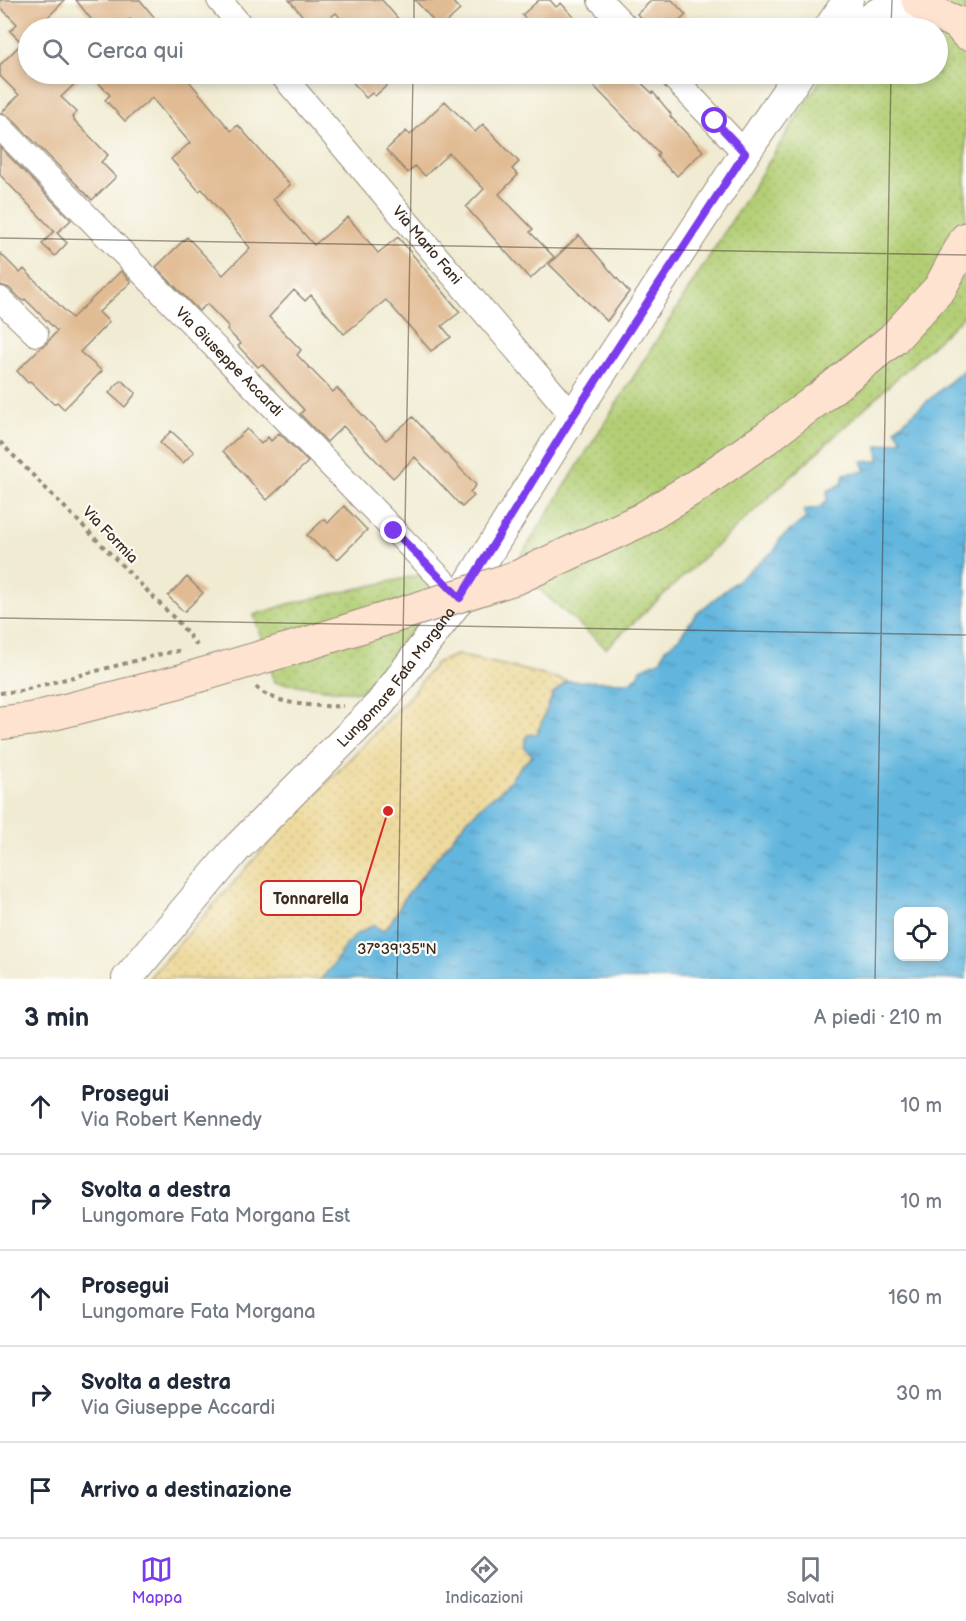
<!DOCTYPE html>
<html lang="it">
<head>
<meta charset="utf-8">
<style>
	body { margin:0; font-family:"Balsamiq Sans",sans-serif; background:#f2f2f3; color:#1f2937 }
	.controls { position:absolute; right:18px; bottom:18px; display:grid; overflow:hidden; border-radius:12px; box-shadow:0 3px 9px #0003 }
	.controls button { width:54px; height:54px; display:grid; place-items:center; padding:0; border:0; border-bottom:2px solid #e0e1e3; background:#fff; color:#1f2937; font:30px sans-serif }
	.stop { position:absolute; width:18px; height:18px; margin:-14px; border:4px solid #7c3aed; border-radius:50%; background:#fff }
	.stop.end { background:#7c3aed; border-color:#fff; box-shadow:0 2px 6px #0008 }
	.list { margin:0; padding:0; list-style:none }
	h2 { display:flex; justify-content:space-between; align-items:center; height:78px; margin:0; padding:0 24px; font-size:26px }
	h2 small { font-size:20px; font-weight:400; color:#747a83 }
	.list li { display:grid; grid-template-columns:39px 1fr auto; gap:18px; align-items:center; box-sizing:border-box; height:96px; padding:0 24px; border-top:2px solid #e0e1e3 }
	.list b { display:block; font-size:22px; white-space:nowrap }
	.list p { margin:0; font-size:20px; white-space:nowrap; color:#747a83 }
	.list em { font-size:20px; font-style:normal; color:#747a83 }
	.icon { flex:none; width:33px; height:33px; fill:none; stroke:currentColor; stroke-width:2; stroke-linecap:round; stroke-linejoin:round }
	.map { position:relative; flex:none; width:966px; height:979px; overflow:hidden }
	.search { position:absolute; background:#fff; box-shadow:0 3px 9px #0003; left:18px; right:18px; top:18px; height:66px; display:flex; align-items:center; gap:15px; box-sizing:border-box; padding:0 21px; border-radius:33px; color:#747a83; font-size:22px }
	.sheet { height:558px; background:#fff }
	nav { display:flex; justify-content:space-around; align-items:center; box-sizing:border-box; height:84px; border-top:2px solid #e0e1e3; background:#fff; font-size:16px; color:#747a83 }
	nav a { display:grid; justify-items:center; gap:3px }
	nav .on { color:#7c3aed }
	.map>svg:first-child { display:block }
	.grass { fill:url(#grass-dots); stroke:#767c49; stroke-width:1.5 }
	.sand { fill:url(#sand-dots); stroke:#94825e; stroke-width:1.5 }
	.water { fill:url(#water-ripples); stroke:#4e707e; stroke-width:1.5; fill-rule:evenodd }
	.building { fill:#e1bb93 }
	.lines { fill:none; stroke-linecap:round; stroke-linejoin:round }
	.minor-casing { stroke:#968a78; stroke-width:26 }
	.tertiary-casing { stroke:#968a78; stroke-width:32 }
	.secondary-casing { stroke:#968a78; stroke-width:35 }
	.path { stroke:#968a78; stroke-width:4; stroke-dasharray:4.5 4.5; stroke-linecap:butt }
	.minor { stroke:#fff; stroke-width:24 }
	.tertiary { stroke:#fff; stroke-width:30 }
	.secondary { stroke:#fee3d1; stroke-width:33 }
	.secondary-bridge-casing { stroke:#968a78; stroke-width:35; stroke-linecap:butt }
	.secondary-bridge { stroke:#fee3d1; stroke-width:33 }
	.route { stroke:#7c3aed; stroke-width:8 }
	.ticks { fill:none; stroke:#3b2a1e; stroke-width:1.5; stroke-opacity:0.45 }
	.labels { text-anchor:middle; dominant-baseline:central; stroke-width:4.5; stroke-linejoin:round; paint-order:stroke }
	.street-label { font-size:15px; fill:#3b2a1e; stroke:#fdfcf7 }
	.ticks-label { font-size:15px; text-anchor:middle; fill:#3b2a1e; stroke:#fdfcf7; stroke-width:4.5; stroke-linejoin:round; paint-order:stroke }
	.leader { fill:none; stroke:#d62828; stroke-width:2 }
	.callout-dot { fill:#d62828; stroke:#fdfcf7; stroke-width:2 }
	.callout { fill:#fdfcf7; stroke:#d62828; stroke-width:2 }
	.callout-label { font-size:16px; text-anchor:middle; font-weight:bold; fill:#3b2a1e }
</style>
</head>
<body>
<div class="map">
<svg width="966" height="979" viewBox="0 0 966 979">
	<defs>
		<pattern id="grass-dots" width="8" height="8" patternUnits="userSpaceOnUse" patternTransform="scale(1.5)"><rect width="8" height="8" fill="#b2ce74"/><path d="M2 2h.1M6 6h.1" fill="none" stroke="#9ab164" stroke-width="1.8" stroke-linecap="round"/></pattern>
		<pattern id="sand-dots" width="8" height="8" patternUnits="userSpaceOnUse" patternTransform="scale(1.5)"><rect width="8" height="8" fill="#eeda9e"/><path d="M2 2h.1M6 6h.1" fill="none" stroke="#cdbb88" stroke-width="1.8" stroke-linecap="round"/></pattern>
		<pattern id="water-ripples" width="26" height="14" patternUnits="userSpaceOnUse" patternTransform="scale(1.5)"><rect width="26" height="14" fill="#62b6de"/><path d="M2 4q2-2 4 0t4 0M15 11q2-2 4 0t4 0" fill="none" stroke="#5294b3"/></pattern>
	</defs>
	<rect width="100%" height="100%" fill="#fdfcf7"/>
	<filter id="ink" filterUnits="userSpaceOnUse"><feTurbulence type="fractalNoise" baseFrequency=".0167" numOctaves="2"/><feDisplacementMap in="SourceGraphic" scale="12" xChannelSelector="R" yChannelSelector="G"/><feConvolveMatrix kernelMatrix="1 2 1 2 8 2 1 2 1" color-interpolation-filters="sRGB"/></filter>
	<filter id="wash" filterUnits="userSpaceOnUse"><feTurbulence type="fractalNoise" baseFrequency=".008" numOctaves="4" result="noise"/><feDisplacementMap in="SourceGraphic" scale="24" xChannelSelector="R" yChannelSelector="G"/><feGaussianBlur stdDeviation="1.35" result="paint"/><feColorMatrix in="noise" values="0 0 0 0 0 0 0 0 0 0 0 0 0 0 0 0 0 1.4 0 .05"/><feComposite in="paint" operator="in"/></filter>
	<g filter="url(#wash)">
		<rect width="100%" height="100%" fill="#f0ebd2"/>
		<path class="grass" d="M871,0h95v314l-360,334 -92,-81 310,-493h114v-46h-85z
			M419,575l20,22 -78,95 -28,-2 -58,-8 -21,-67 35,-11z"/>
		<path class="sand" d="M457,655l46,10 64,16 -14,13 -16,40 -4,21 -12,11 -16,21 -20,16 -18,17 -61,76 -15,26 -8,9 -10,-6 -28,21 -11,18 -13,15h-173l111,-125 151,-158 26,-33z"/>
		<path class="water" d="M966,368v611h-645l13,-15 11,-18 12,-12 16,-9 10,6 8,-9 15,-26 61,-76 18,-17 20,-16 16,-21 12,-10 -9,-9 3,-12 10,-1 16,-40 14,-13 63,1 9,-7 2,-6 20,-9 4,-11 14,-11 17,-24 80,-65 4,-10 26,-21 -2,-8 16,-3 7,-6v-10l15,-7 2,-10 22,-3 -4,-10h17l-1,-15 25,-6 -8,-11zM898,912h46v45h-46z"/>
		<g id="blocks">
			<path class="building" d="M0,0h65l-28,28h-9v46h57l-24,23 16,15 -5,5 2,1 -1,1 35,36 -7,7 15,15 -24,23 -82,-83 -9,-4 18,-18 -19,-19v-11l22,-22 -12,-12 7,-7 -17,-17z
				M76,0h64l23,28h-25l-8,-9 -12,9h-20z
				M289,0h93l24,28h-57l-13,-15 -19,15h-4z
				M415,0h36l9,10 -20,18z
				M539,0h11l6,7 5,-4 23,25h-50l-12,-13z
				M652,0h20l14,15 -14,13h-21l-14,-14z
				M90,74h93l48,57 7,-6 52,60 -17,14 41,46 34,-28 30,36 20,-16 62,75 -18,14 9,11 -20,14 -45,-51 -42,34 -33,-39 -6,6 -11,-11 -25,27 32,33 -4,5 36,37 4,-4 49,52 27,-23 28,31 35,37 -6,7 4,4 -12,11 -47,-50 -22,21 -50,-52 -16,16 -27,-28 4,-4 -42,-46 -4,3 -20,-21 3,-2 -14,-14 2,-3 -22,-23 -8,7 -43,-44 31,-30 36,38 27,-27 -48,-59 -3,2 -28,-32 19,-16 -38,-45 -27,23 -20,-21 5,-5z
				M346,74h54l-25,22 -3,-3 -6,5z
				M603,74h29l20,19 1,-1 18,22 -1,2 33,35 -26,25 -5,-6 -1,1 -14,-15 2,-3 -67,-69z
				M445,101l30,31 8,-8 36,38 -7,7 6,6 -19,19 34,35 -3,3 24,25 -24,22 -64,-72 18,-18 -35,-36 -24,23 -10,-10 -7,7 -22,-23 20,-19 4,4z
				M0,147l71,73 -14,13 10,10 -12,13 -13,-12 12,-13 -54,-56z
				M579,235l50,57 -22,29 -58,-57z
				M0,253l20,20 4,-4 48,49 49,-47 10,11 -32,30 10,10 -29,30 22,19 -38,38 -7,-7 -3,2 -24,-23 -2,2 -11,-12 23,-23 6,-4 11,-13 -32,-32 -2,2 -14,-13 -9,-3z
				M121,380l15,13 -11,14 -16,-14z
				M247,429l14,15 7,-7 3,4 8,-8 29,29 -41,38 -44,-49z
				M171,431l23,21 -11,11 -23,-20z
				M344,506l23,24 -30,30 -13,-13 -2,2 -15,-14 17,-16 4,4z
				M187,577l16,16 -19,19 -16,-16z"/>
		</g>
	</g>
	<g filter="url(#ink)">
		<use href="#blocks" fill-opacity="0" stroke="#968a78" stroke-width="1.5"/>
		<g class="lines">
			<defs>
				<g id="minor">
					<path d="M219,0l24,28"/>
					<path d="M600,0l27,28"/>
					<path id="s1" d="M281,74l292,342"/>
					<path d="M670,74l75,79"/>
					<path id="s2" d="M0,127l460,471"/>
					<path d="M0,299l36,35"/>
				</g>
				<g id="tertiary">
					<path d="M829,28l19,-28"/>
					<path d="M857,28l21,-15 27,-3 26,2"/>
					<path id="s3" d="M127,979l108,-129 145,-146 80,-106 113,-182 172,-263 54,-79"/>
				</g>
				<path id="secondary" d="M918,0l13,12 27,11 8,10
					M940,288l26,-49"/>
			</defs>
			<use href="#minor" class="minor-casing"/>
			<use href="#tertiary" class="tertiary-casing"/>
			<use href="#secondary" class="secondary-casing"/>
			<path class="path" d="M0,442l179,181 20,25
				M256,687c17,18 63,20 87,19
				M0,693l20,-2 141,-37 22,-4"/>
			<use href="#minor" class="minor"/>
			<use href="#tertiary" class="tertiary"/>
			<use href="#secondary" class="secondary"/>
			<defs>
				<path id="secondary-bridge" d="M0,723l32,-4 145,-37 113,-33 228,-72 123,-57 60,-37 65,-45 56,-42 71,-57 47,-51"/>
			</defs>
			<use href="#secondary-bridge" class="secondary-bridge-casing"/>
			<use href="#secondary-bridge" class="secondary-bridge"/>
		</g>
	</g>
	<g class="lines" filter="url(#ink)">
		<path class="route" d="M394,531l66,67 113,-182 172,-263 -30,-32"/>
	</g>
	<path class="ticks" d="M414,28v-28M891,28l1,-28M0,238l966,17M0,618l966,17M397,979l16,-905M875,979l16,-905"/>
	<g class="labels">
		<g class="street-label">
			<text stroke="none"><textPath href="#s1" startOffset="225">Via Mario Fani</textPath></text>
			<text stroke="none"><textPath href="#s2" startOffset="328">Via Giuseppe Accardi</textPath></text>
			<text transform="translate(110 535) rotate(46)">Via Formia</text>
			<text stroke="none"><textPath href="#s3" startOffset="405">Lungomare Fata Morgana</textPath></text>
		</g>
	</g>
	<g class="ticks-label">
		<text x="397" y="954">37°39'35"N</text>
	</g>
	<path class="leader" d="M388 811L361 898"/>
	<circle class="callout-dot" cx="388" cy="811" r="6"/>
	<rect class="callout" x="261" y="881" width="100" height="34" rx="6"/>
	<g class="callout-label">
		<text x="311" y="904">Tonnarella</text>
	</g>
</svg>
<div class="controls">
<button><svg class="icon" aria-label="locate" viewBox="0 0 24 24"><circle cx="12" cy="12" r="6"/><path d="M12 2v4M12 18v4M2 12h4M18 12h4"/></svg></button>
</div>
<div class="stop" style="left:715px;top:121px"></div>
<div class="stop end" style="left:394px;top:531px"></div>
<div class="search"><svg class="icon" aria-label="search" viewBox="0 0 24 24"><circle cx="10" cy="10" r="6"/><path d="M15 15l6 6"/></svg>Cerca qui</div>
</div>
<section class="sheet">
<h2>3 min<small>A piedi · 210 m</small></h2>
<ul class="list">
<li><svg class="icon" aria-label="ahead" viewBox="0 0 24 24"><path d="M12 20V5M6 11l6-6 6 6"/></svg><div><b>Prosegui</b><p>Via Robert Kennedy</p></div><em>10 m</em></li>
<li><svg class="icon" aria-label="right" viewBox="0 0 24 24"><path d="M7 20v-9h11M14 6l5 5-5 5"/></svg><div><b>Svolta a destra</b><p>Lungomare Fata Morgana Est</p></div><em>10 m</em></li>
<li><svg class="icon" aria-label="ahead" viewBox="0 0 24 24"><path d="M12 20V5M6 11l6-6 6 6"/></svg><div><b>Prosegui</b><p>Lungomare Fata Morgana</p></div><em>160 m</em></li>
<li><svg class="icon" aria-label="right" viewBox="0 0 24 24"><path d="M7 20v-9h11M14 6l5 5-5 5"/></svg><div><b>Svolta a destra</b><p>Via Giuseppe Accardi</p></div><em>30 m</em></li>
<li><svg class="icon" aria-label="arrive" viewBox="0 0 24 24"><path d="M6 21V4h12l-3 4 3 4H6"/></svg><div><b>Arrivo a destinazione</b></div></li>
</ul>
</section>
<nav>
<a class="on"><svg class="icon" aria-label="map" viewBox="0 0 24 24"><path d="M3 6l6-2 6 2 6-2v14l-6 2-6-2-6 2zM9 4v14M15 6v14"/></svg>Mappa</a>
<a><svg class="icon" aria-label="directions" viewBox="0 0 24 24"><path d="M12 3l9 9-9 9-9-9zM9 14v-3h6M13 9l2 2-2 2"/></svg>Indicazioni</a>
<a><svg class="icon" aria-label="saved" viewBox="0 0 24 24"><path d="M7 4h10v16l-5-4-5 4z"/></svg>Salvati</a>
</nav>
</body>
</html>
